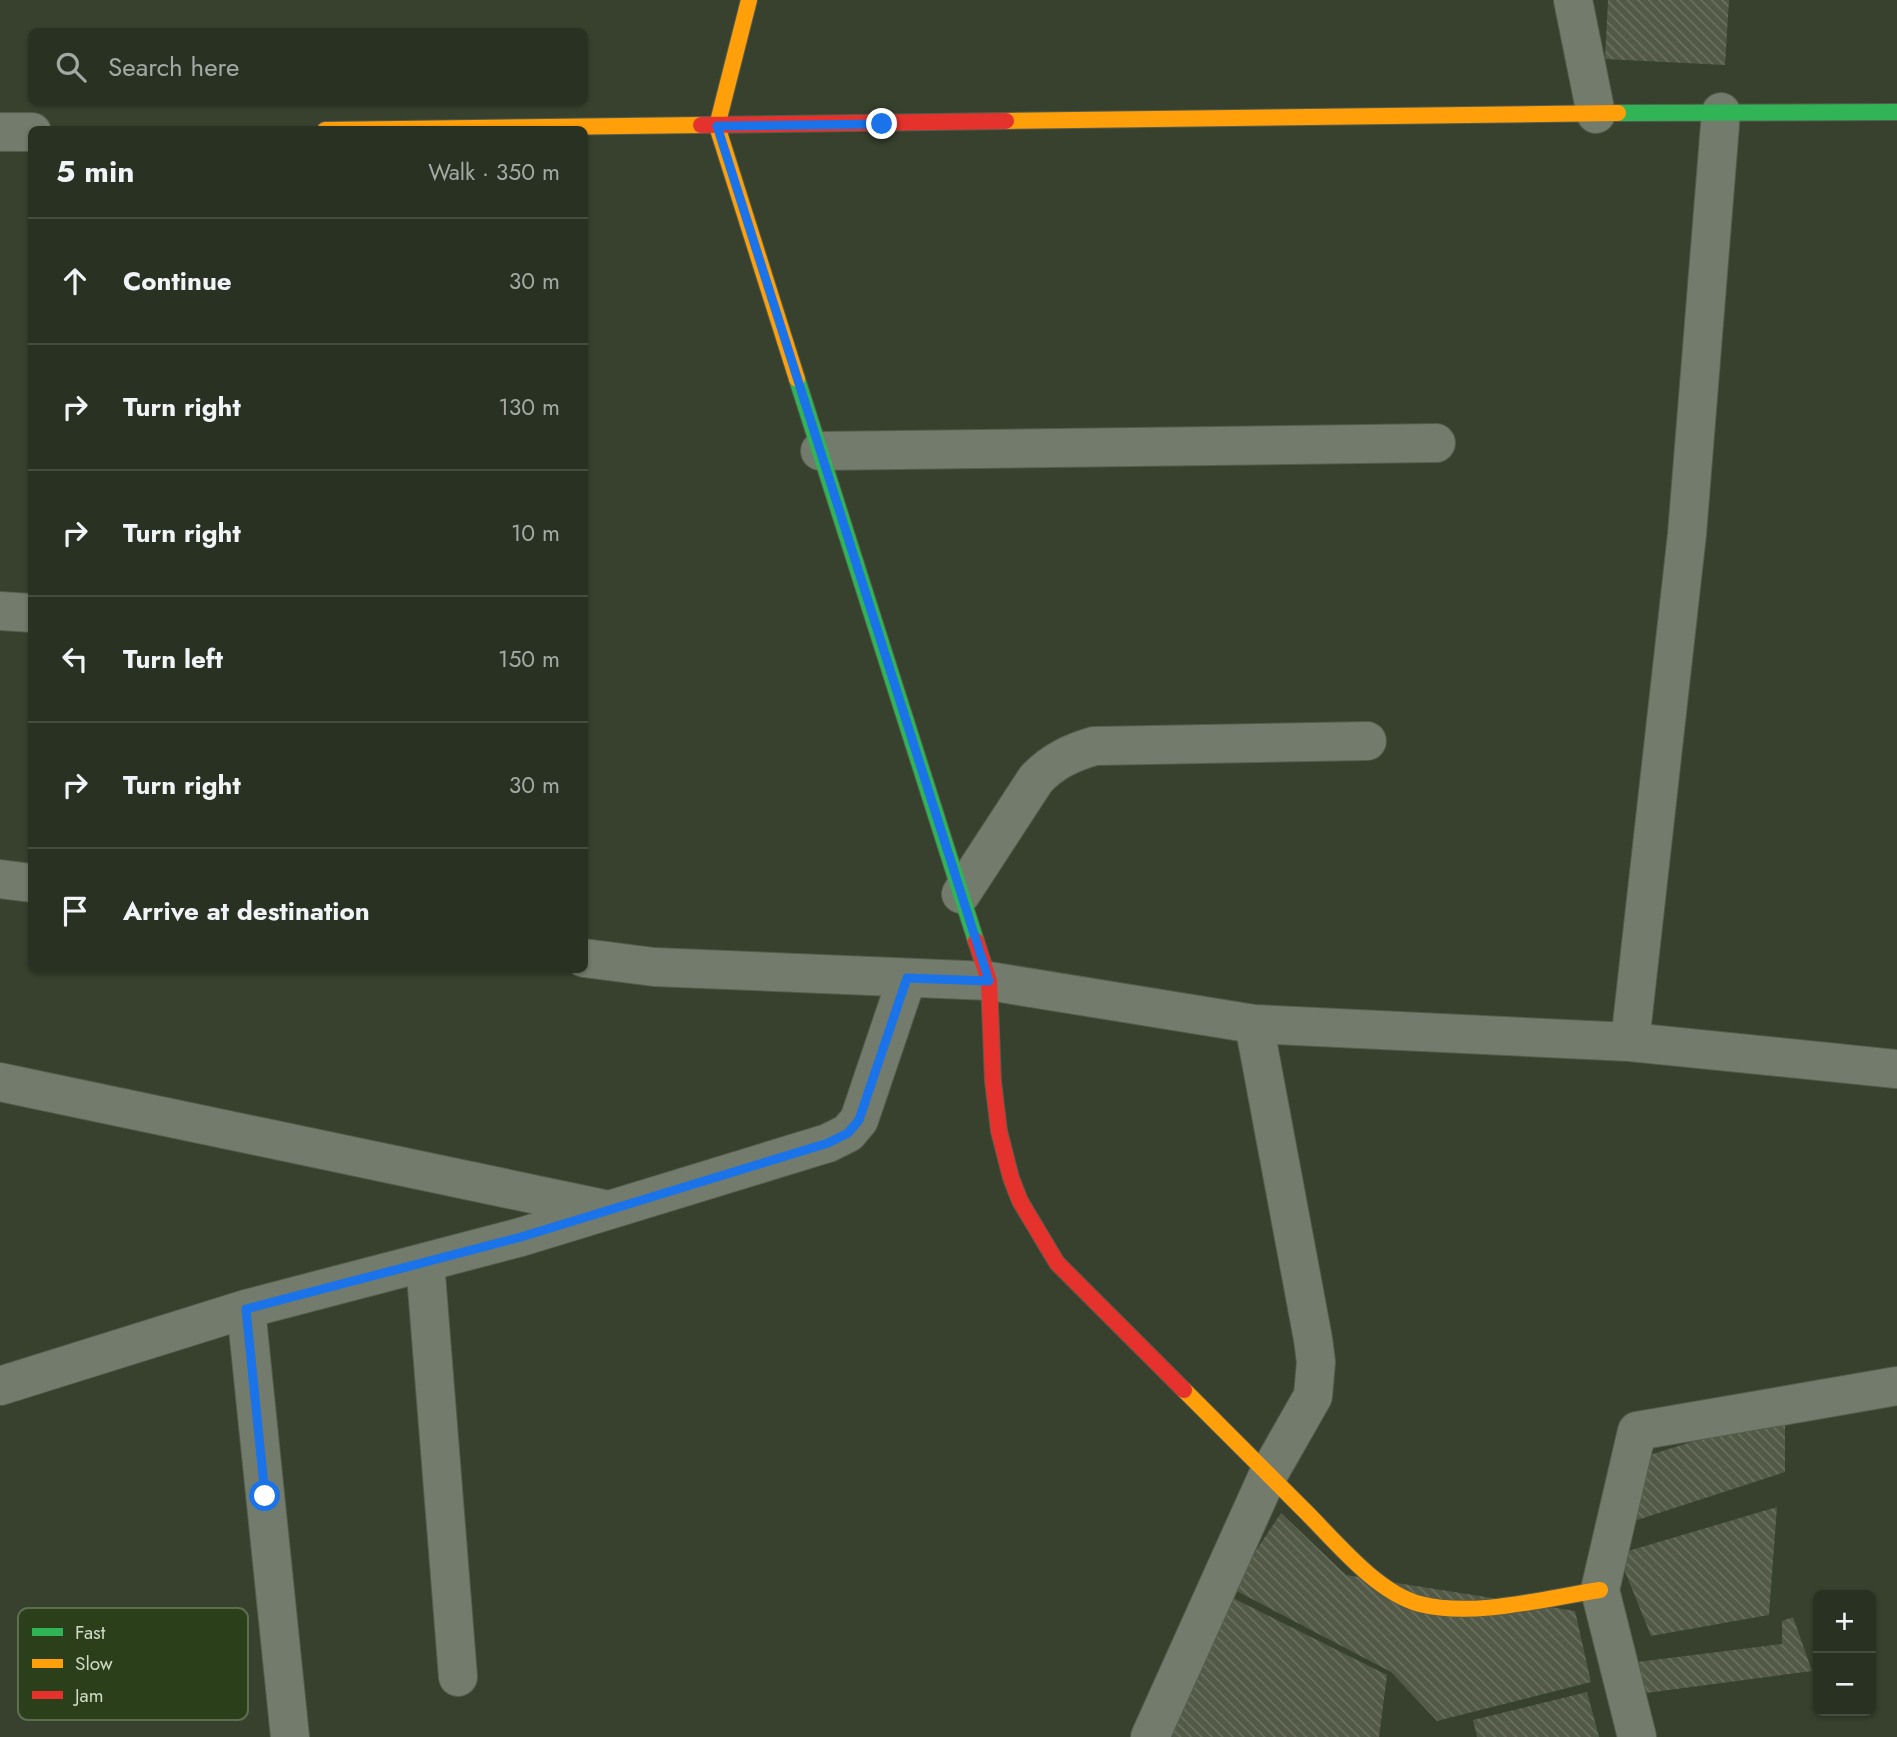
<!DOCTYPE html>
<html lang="en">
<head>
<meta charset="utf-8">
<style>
	body { margin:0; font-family:Jost,sans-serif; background:#353d2f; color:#f1f3f6 }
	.controls { position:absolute; right:21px; bottom:21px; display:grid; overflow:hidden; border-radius:10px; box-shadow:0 2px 5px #0004 }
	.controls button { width:63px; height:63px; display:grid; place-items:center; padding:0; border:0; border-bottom:2px solid #454c40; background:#293122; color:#f1f3f6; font:35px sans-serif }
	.stop { position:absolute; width:21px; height:21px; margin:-16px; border:5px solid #1a73e8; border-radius:50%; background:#fff }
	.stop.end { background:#1a73e8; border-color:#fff; box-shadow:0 2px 7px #0008 }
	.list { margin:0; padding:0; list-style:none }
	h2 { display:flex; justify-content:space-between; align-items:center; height:91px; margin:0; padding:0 28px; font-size:30px }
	h2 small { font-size:23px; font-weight:400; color:#a5a9a5 }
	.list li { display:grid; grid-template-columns:46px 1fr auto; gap:21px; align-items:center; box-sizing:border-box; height:126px; padding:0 28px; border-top:2px solid #454c40 }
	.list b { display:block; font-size:26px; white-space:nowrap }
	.list em { font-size:23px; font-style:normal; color:#a5a9a5 }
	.icon { flex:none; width:38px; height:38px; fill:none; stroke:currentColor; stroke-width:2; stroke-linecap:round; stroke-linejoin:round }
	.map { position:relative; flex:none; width:1897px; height:1737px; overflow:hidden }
	.search { position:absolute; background:#293122; box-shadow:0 2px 5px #0004; left:28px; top:28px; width:560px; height:77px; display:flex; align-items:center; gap:18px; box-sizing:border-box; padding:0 24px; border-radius:10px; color:#a5a9a5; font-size:26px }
	.panel { position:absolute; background:#293122; box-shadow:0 2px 5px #0004; left:28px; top:126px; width:560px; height:847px; border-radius:10px }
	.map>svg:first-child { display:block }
	.building { fill:url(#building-back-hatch) }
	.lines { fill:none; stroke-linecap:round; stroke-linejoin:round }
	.street-casing { stroke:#545d4c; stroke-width:40 }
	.fast-casing { stroke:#545d4c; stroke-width:18 }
	.slow-casing { stroke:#545d4c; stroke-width:18 }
	.jam-casing { stroke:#545d4c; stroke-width:18 }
	.street { stroke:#737c6c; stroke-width:38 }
	.fast { stroke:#30b455; stroke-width:16 }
	.slow { stroke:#ff9f0a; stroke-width:16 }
	.jam { stroke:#e5322d; stroke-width:16 }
	.route { stroke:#1a73e8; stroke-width:9 }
	.key { fill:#2c3f1b; stroke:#5d6e4f; stroke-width:2 }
	.key-label { font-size:19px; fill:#d0dcc7 }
</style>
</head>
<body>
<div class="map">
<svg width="1897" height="1737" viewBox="0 0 1897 1737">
	<defs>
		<pattern id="building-back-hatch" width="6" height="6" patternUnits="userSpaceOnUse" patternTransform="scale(1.75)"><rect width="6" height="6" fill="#535947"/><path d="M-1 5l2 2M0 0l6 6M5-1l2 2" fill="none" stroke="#6b7060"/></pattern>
	</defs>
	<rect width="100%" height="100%" fill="#37412d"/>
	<path class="building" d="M1608,0h121l-4,65 -120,-6z
		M1785,1413v59l-160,52 18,-67z
		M1777,1507l-8,108 -118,21 -33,-82z
		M1281,1513l65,62 229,36 16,71 -154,39 -46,-49 -160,-84z
		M1229,1596l158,79 -8,62h-217z
		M1793,1617l19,54 -173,23 -2,-32 145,-18v-23z
		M1587,1692l12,45h-122l-4,-17z"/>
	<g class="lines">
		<defs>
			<path id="street" d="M1573,0l23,114
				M0,132h32
				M820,451l616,-8
				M0,611l32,2
				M0,879l32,4
				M961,894l75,-115c17,-18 35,-26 58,-33l273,-5
				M584,958l70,9 335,14 265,43 376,18 267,27
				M1630,1042l57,-508 34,-422
				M0,1082l604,127
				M425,1262l33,415
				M246,1309l44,428
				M0,1386l246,-77 275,-72 307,-94 20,-10 11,-13 48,-142
				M1150,1737l118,-262 45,-79 3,-34 -3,-23 -59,-315
				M1637,1737l-37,-147 37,-159 260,-45"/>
			<path id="fast" d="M1618,113l279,-1
				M797,379l179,562"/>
			<path id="slow" d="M749,0l-32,126 80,253
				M1006,121l612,-8
				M325,130l376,-5
				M1184,1390c39,39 78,78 117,117 33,32 74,85 119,97 54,14 126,-6 180,-14"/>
			<path id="jam" d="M701,125l305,-4
				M976,941l13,40 4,100 6,50 12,47 9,23 37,62 127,127"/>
		</defs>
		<use href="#street" class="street-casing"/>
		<use href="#fast" class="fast-casing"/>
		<use href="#slow" class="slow-casing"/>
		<use href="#jam" class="jam-casing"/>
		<use href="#street" class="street"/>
		<use href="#fast" class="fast"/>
		<use href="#slow" class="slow"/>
		<use href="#jam" class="jam"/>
	</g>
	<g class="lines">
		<path class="route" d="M265,1496l-19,-187 275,-72 307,-94 20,-10 11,-13 48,-142 82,3 -272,-855 165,-2"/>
	</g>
	<rect x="18" y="1608" width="230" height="112" rx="10" class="key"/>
	<rect x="32" y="1628" width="31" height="8" fill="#30b455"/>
	<rect x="32" y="1659" width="31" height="9" fill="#ff9f0a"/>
	<rect x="32" y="1691" width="31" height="8" fill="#e5322d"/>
	<g class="key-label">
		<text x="75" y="1639">Fast</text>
		<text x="75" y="1670">Slow</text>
		<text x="75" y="1702">Jam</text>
	</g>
</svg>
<div class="controls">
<button>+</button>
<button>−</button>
</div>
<div class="stop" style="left:265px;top:1496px"></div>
<div class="stop end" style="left:882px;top:124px"></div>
<div class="search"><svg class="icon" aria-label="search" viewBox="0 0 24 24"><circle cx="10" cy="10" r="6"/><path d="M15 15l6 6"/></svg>Search here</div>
<section class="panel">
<h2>5 min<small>Walk · 350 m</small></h2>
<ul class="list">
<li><svg class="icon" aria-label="ahead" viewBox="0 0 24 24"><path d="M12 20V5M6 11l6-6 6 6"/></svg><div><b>Continue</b></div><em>30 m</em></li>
<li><svg class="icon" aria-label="right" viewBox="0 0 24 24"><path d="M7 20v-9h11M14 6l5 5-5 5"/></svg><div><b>Turn right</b></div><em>130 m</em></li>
<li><svg class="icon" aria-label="right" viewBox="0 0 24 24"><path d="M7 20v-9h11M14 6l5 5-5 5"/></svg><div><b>Turn right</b></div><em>10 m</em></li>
<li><svg class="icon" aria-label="left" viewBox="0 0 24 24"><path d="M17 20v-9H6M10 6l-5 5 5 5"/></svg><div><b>Turn left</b></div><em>150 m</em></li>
<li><svg class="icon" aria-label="right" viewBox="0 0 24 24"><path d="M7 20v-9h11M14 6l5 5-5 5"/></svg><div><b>Turn right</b></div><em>30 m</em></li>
<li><svg class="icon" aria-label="arrive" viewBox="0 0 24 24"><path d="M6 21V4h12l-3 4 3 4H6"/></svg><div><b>Arrive at destination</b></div></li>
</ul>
</section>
</div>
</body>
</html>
